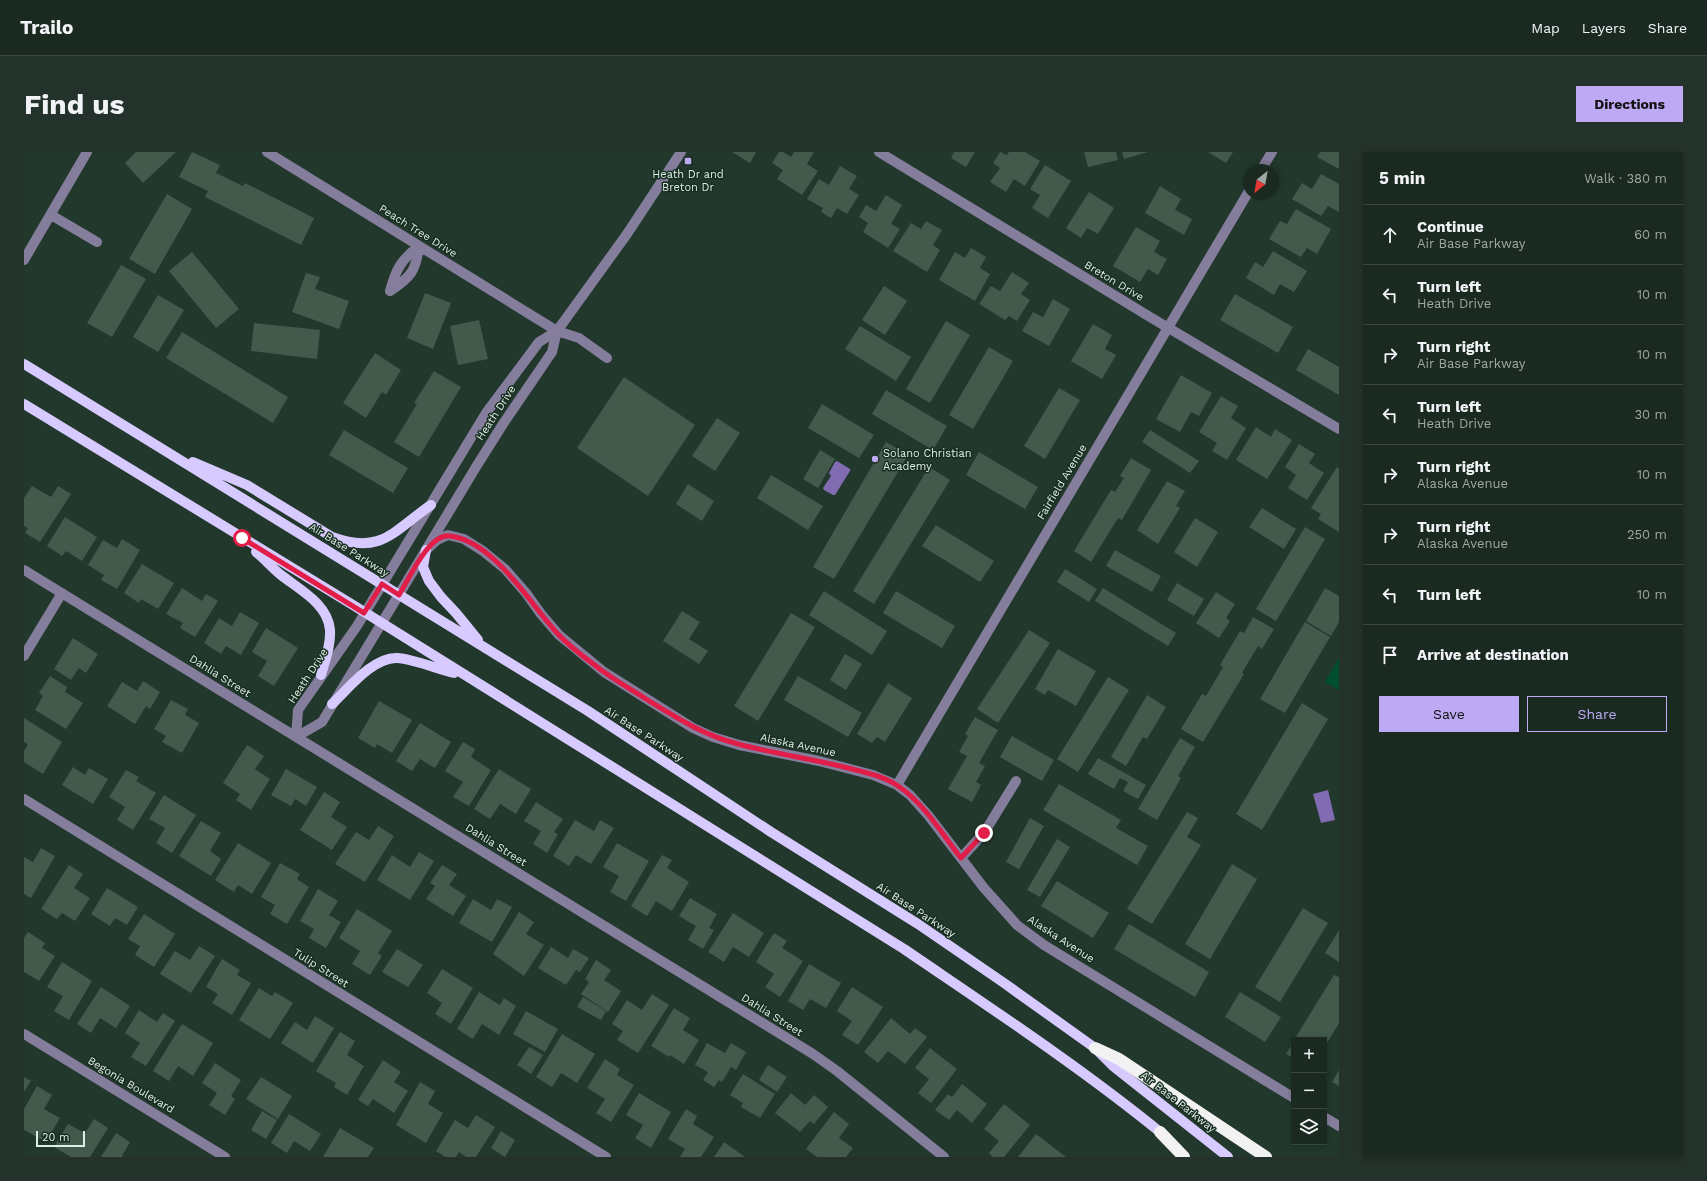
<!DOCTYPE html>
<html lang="en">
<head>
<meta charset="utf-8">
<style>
	body { margin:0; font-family:"Work Sans",sans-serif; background:#23322a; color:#f1f3f6 }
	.controls { position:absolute; right:12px; bottom:12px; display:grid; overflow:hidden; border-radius:0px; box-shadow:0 2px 6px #0003 }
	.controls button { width:36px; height:36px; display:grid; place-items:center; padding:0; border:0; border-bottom:1px solid #38463f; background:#1a2a21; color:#f1f3f6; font:20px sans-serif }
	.compass { position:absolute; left:1219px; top:12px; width:36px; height:36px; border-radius:50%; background:#1a2a21; box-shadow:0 2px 6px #0003; rotate:211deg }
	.scale { position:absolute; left:12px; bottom:10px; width:49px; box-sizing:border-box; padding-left:4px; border:2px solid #dfede4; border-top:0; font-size:11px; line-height:14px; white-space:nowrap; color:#dfede4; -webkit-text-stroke:3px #182e22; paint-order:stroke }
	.stop { position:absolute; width:12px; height:12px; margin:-9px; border:3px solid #e11d48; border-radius:50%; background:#fff }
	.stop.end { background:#e11d48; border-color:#fff; box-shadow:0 1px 4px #0008 }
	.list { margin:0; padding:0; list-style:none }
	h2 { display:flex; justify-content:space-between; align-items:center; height:52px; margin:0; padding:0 16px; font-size:17px }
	h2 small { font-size:13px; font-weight:400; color:#9fa7a5 }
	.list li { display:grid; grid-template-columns:26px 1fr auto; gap:12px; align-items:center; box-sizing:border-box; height:60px; padding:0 16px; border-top:1px solid #38463f }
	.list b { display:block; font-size:15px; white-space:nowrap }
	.list p { margin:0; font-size:13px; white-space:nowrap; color:#9fa7a5 }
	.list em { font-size:13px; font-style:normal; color:#9fa7a5 }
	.actions { display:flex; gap:8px; padding:12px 16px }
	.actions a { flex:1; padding:9px 0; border:1px solid #bea9f5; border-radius:0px; text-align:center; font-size:14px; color:#bea9f5 }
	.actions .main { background:#bea9f5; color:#111 }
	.icon { flex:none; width:22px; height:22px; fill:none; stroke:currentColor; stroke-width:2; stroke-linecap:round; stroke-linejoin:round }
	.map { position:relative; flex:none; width:1315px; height:1005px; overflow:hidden; border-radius:0px }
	header { display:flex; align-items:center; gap:24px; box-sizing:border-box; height:56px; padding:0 20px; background:#1a2a21; border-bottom:1px solid #38463f }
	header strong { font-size:19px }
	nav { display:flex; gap:22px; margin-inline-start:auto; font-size:14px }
	.intro { display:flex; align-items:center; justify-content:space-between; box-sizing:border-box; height:96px; padding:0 24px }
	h1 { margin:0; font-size:28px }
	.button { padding:10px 18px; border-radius:0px; background:#bea9f5; color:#111; font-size:14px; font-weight:700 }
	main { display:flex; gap:24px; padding:0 24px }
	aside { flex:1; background:#1a2a21; border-radius:0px; box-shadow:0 2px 6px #0003 }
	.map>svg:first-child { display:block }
	.green { fill:#014f31 }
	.water { fill:#816cb2 }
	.building { fill:#42594c }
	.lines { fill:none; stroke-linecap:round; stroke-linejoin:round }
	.minor { stroke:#857d9c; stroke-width:10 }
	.major { stroke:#d7cafe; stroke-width:10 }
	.highway { stroke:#f2f2f2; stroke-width:12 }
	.route { stroke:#e11d48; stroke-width:5 }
	.poi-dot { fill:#bea9f5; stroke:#182e22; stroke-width:1.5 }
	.labels { text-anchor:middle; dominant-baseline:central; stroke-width:3; stroke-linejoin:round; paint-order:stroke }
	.poi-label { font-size:11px; fill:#dfede4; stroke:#182e22 }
	.street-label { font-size:11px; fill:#dfede4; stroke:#182e22 }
</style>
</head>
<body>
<header>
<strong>Trailo</strong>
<nav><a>Map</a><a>Layers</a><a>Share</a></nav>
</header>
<div class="intro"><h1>Find us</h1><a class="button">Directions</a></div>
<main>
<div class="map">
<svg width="1315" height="1005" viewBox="0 0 1315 1005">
	<rect width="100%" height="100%" fill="#22382c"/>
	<path class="green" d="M1315,506v32l-14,-8z"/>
	<path class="water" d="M813,309l13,8v2l-15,24h-2l-9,-5 -1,-2 8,-12 -2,-3 6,-11z
		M1304,638l7,30 -14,3 -8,-29z"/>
	<path class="building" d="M112,0h40l-33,31 -18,-20z
		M168,0l28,13 -4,8 27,13 2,-3 69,35 -13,27 -96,-48 3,-6 -29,-14z
		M708,0h24l-6,11z
		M755,0h4l8,5 3,-5h20l-7,12 11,7 -16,24 -25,-16 6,-9 -11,-7z
		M930,0h21l-9,15 -15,-9z
		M976,0l7,3 2,-3h16l15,9 -15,25 -11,-7 -8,13 -16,-10 10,-14 -7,-5z
		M1060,0h32l2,8 -30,7z
		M1098,0h26l-24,7z
		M1184,0h25l-7,11z
		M1296,0h19v17l-22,-12z
		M1021,13l26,16 -23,37 -16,-10 8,-13 -10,-6z
		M816,14l17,10 -8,13 10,6 -12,19 -10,-6 -6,10 -10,-6 2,-4 -16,-9 12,-20 10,6z
		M1297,22l18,10v28l-11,-6 -7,10 -29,-17 10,-16 10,6z
		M1136,34l21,13 -6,11 17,9 -8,16 -39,-22z
		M1065,40l25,16 -16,26 -11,-6 -6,10 -15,-10z
		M143,42l25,15 -37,65 -26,-15z
		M862,43l16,10 -11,19 9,5 -12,19 -25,-16 5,-9 -9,-6 7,-12 10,6z
		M1272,57l35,20 -14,25 -10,-6 -6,9 -32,-18 11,-18 7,3z
		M902,69l16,9 -9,15 7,5 -13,22 -34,-21 18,-28 10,6z
		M1112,75l24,14 -6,11 13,7 -9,16 -10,-6 -8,13 -27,-16z
		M947,96l15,9 -6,11 10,6 -15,27 -36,-21 16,-28 10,6z
		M1249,99l34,20 -13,21 -14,-8 -6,11 -28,-17 9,-16 8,5z
		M168,100l47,57 -23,19 -47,-57z
		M97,113l25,14 -34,58 -25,-14z
		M988,120l17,11 -8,11 9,6 -13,21 -8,-5 -4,4 -26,-16 12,-18 9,5z
		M282,121l14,4 -5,12 34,12 -10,28 -47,-17z
		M860,134l23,15 -22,34 -23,-15z
		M401,141l26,10 -18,46 -26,-11z
		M1211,142l58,33 -15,26 -58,-33z
		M134,143l26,15 -26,42 -25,-15z
		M1029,147l17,10 -21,37 -27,-15 11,-19 10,5z
		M455,168l9,39 -30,6 -8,-39z
		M922,169l24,14 -40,68 -24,-14z
		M230,171l66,7 -3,29 -66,-8z
		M1069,172l19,11 -7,14 11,6 -14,24 -31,-18z
		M836,174l51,31 -15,24 -51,-32z
		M158,180l106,65 -15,26 -107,-65z
		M965,195l24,14 -40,68 -24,-14z
		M1284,197l31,18v28l-43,-25z
		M351,201l26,17 -15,25 -4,-3 -16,26 -23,-15z
		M410,219l27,16 -42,70 -25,-15 23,-38 -3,-1z
		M1157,223l31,18 -13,23 -8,-4 -11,20 -24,-13z
		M600,225l71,48 -47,71 -71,-48z
		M1035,236l21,12 -35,59 -21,-13z
		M862,238l61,36 -14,24 -61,-36z
		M1197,244l17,10 -7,12 15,10 -19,32 -15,-9 5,-8 -18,-11z
		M798,252l52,31 -15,23 -51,-30z
		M693,266l23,15 -25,38 -23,-15z
		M1232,275l15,10 4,-8 17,11 -25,39 -31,-19z
		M320,278l64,38 -15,25 -64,-38z
		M1126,278l49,31 -9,12 -48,-31z
		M862,290l22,13 -74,124 -21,-12z
		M1275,292l16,10 -6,9 15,10 -17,27 -19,-12 8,-13 -11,-8z
		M796,298l15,9 -17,29 -15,-9z
		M955,300l59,35 -13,22 -59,-34z
		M1107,306l20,12 -29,50 -4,-2 -27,44 -17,-11 37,-61 4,2 9,-14 -4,-2z
		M905,315l21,13 -76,124 -21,-13z
		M1313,315l2,2v63l-21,-13 3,-5 -10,-6z
		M747,323l52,31 -15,24 -51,-32z
		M1143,329l18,10 -9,15 4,2 -22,36 -21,-14z
		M664,332l26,17 -12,20 -26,-17z
		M8,334l19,11 7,-11 13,8 -31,48 -15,-9 3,-5 -4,-2v-28z
		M1238,356l34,21 -12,20 -35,-22z
		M41,365l32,20 -15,24 -16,-10 -4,5 -15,-10z
		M1171,366l23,14 -21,35 -23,-15z
		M912,373l58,36 -14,21 -58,-36z
		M1281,375l20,12 -49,82 -20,-12z
		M98,387l18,11 -23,39 -16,-9 3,-5 -16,-10 15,-25 14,8z
		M1091,398l46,26 -9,16 -46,-26z
		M118,412l32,19 -16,26 -17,-10 -2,4 -15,-10z
		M1041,417l32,20 -8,13 -32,-20z
		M1153,431l27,16 -10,17 -27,-16z
		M158,436l20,13 4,-7 12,7 -23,36 -15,-9 3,-5 -17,-9z
		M1079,436l73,45 -8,13 -73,-45z
		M1301,436l14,8v26l-8,14 -25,-15z
		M800,439l63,40 -15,24 -63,-40z
		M872,439l59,35 -13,22 -59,-35z
		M1192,440l19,12 -9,14 4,3 -11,17 -23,-15z
		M658,459l18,11 -11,17 19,12 -9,13 -36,-23z
		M216,460l19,11 -18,32 -15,-9 -5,8 -17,-11 15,-25 13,8z
		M767,461l24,14 -57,94 -24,-15z
		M1229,465l21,12 -12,20 -4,-3 -16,27 2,1 -41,68 -22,-13 21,-35 4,2 17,-29 -3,-2 20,-34 4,2z
		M1281,470l25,15 -45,76 -25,-14z
		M242,476l32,20 -24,38 -16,-10 9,-15 -15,-9z
		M1005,478l21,13 -52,80 -21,-14z
		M49,486l25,16 -12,19 -7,-5 -8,12 -17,-11z
		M1034,497l38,22 -20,35 -28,-16 -3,5 -10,-6z
		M821,502l17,10 -16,26 -16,-10z
		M26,524l17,11 -2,5 18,11 -17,26 -31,-19 8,-14 -4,-3z
		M774,524l64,37 -14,24 -64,-37z
		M1084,525l21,13 -51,82 -21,-13z
		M119,529l17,11 -10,17 -4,-3 -11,18 -28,-18 15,-24 15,9z
		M864,531l24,15 -27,44 -8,-5 -5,6 -15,-9z
		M1123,543l19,12 -19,32 -4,-2 -17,29 -15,-9z
		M147,548l17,9 -3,6 14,8 -17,30 -20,-11 4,-6 -12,-7z
		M355,549l33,19 -20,33 -15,-9 -2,4 -17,-10z
		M1278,551l26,16 -66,111 -26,-16z
		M951,565l23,13 -19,33 6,3 -9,16 5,3 -9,17 -24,-13 19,-33 -8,-4 9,-16 -3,-2z
		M0,566l38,24 -19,32 -19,-12v-11l4,-7 -4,-2z
		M396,571l31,19 -16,26 -15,-9 -8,12 -16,-10z
		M988,584l42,24 -12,21 -42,-24z
		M1156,586l15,9 -17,29 3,2 -24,42 -19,-11z
		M439,590l12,7 -4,8 20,13 -22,36 -16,-9 10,-15 -18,-11z
		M223,593l17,11 -9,13 15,10 -19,31 -15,-10 4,-6 -17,-11z
		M1074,606l48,27 -8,14 -15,-8 5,-9 -8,-4 -6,11 -26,-15z
		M49,615l12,8 4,-7 19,11 -15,25 -31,-19z
		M262,617l31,18 -11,19 -11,-7 -4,7 -20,-11z
		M475,617l32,20 -15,25 -16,-10 -10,15 -16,-10z
		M102,618l13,7 -3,4 20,12 -23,37 -16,-10 8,-13 -16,-10z
		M1035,632l62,36 -5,8 32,18 -11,19 -94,-55z
		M300,640l16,10 -9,15 16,10 -15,23 -32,-20z
		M140,643l32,20 -24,38 -16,-10 9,-15 -16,-9z
		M512,650l27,17 -9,13 4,2 -11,19 -14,-9 8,-13 -17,-10z
		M1163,660l11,6 -11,19 14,8 -49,79 -25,-15z
		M1006,666l14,8 -25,43 -13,-7z
		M551,668l19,11 6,-11 14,8 -23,36 -15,-9 -7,11 -16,-10z
		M177,669l20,12 -11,18 11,8 -10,17 -32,-20z
		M354,674l16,10 -29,46 -30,-18 21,-32 13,8z
		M1033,687l13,8 -30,50 -13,-7z
		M214,691l33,20 -19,31 -14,-9 -4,7 -19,-12z
		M593,691l32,18 -23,40 -16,-9 9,-16 -16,-9z
		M17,696l14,8 -24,42 -7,-4v-37l9,5z
		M395,700l15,9 -24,39 -33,-20 15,-25 18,12z
		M638,703l10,5 -5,8 22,14 -17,29 -16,-10 -9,15 -16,-10z
		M256,711l20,11 -3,5 12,8 -22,37 -17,-10 5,-9 -14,-8z
		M1208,712l25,15 -47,80 -25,-15z
		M45,713l14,9 -9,14 16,10 -15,23 -13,-8 -5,6 -16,-10z
		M418,713l15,9 -8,11 17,11 -13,20 -27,-17 9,-13 -5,-3z
		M1033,729l52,32 -16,25 -52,-32z
		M83,736l31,19 -11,18 -12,-7 -5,8 -19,-12z
		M294,737l20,12 -9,14 12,7 -15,26 -17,-10 5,-9 -14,-8z
		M666,746l27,16 -8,14 5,2 -11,19 -15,-9 8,-14 -17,-10z
		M449,747l18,11 6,-11 15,8 -20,35 -33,-19z
		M1279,756l25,15 -48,79 -25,-15z
		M333,757l35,22 -14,22 4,3 -12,19 -18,-11 8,-13 -21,-13z
		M495,760l15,10 -8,12 18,11 -20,31 -31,-22z
		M709,761l31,20 -15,24 -16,-10 -9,15 -16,-10z
		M120,762l31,20 -21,33 -19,-12 5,-9 -12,-7z
		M1105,772l80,48 -14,25 -81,-48z
		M1315,778v32l-14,-9z
		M4,780l17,11 -3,5 13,8 -16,25 -15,-9v-34z
		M750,781l13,8 -5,7 21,13 -23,36 -15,-10 9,-13 -18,-12z
		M175,794l16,10 -24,37 -31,-19 15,-23 15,9z
		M527,795l17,11 5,-9 16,9 -9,14 -4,-2 -10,15 -28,-17z
		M373,797l26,16 -15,22 -26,-15z
		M198,807l18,11 -3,5 14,8 -19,32 -20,-12 6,-9 -12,-7z
		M572,808l15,10 -7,10 17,11 -13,21 -27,-18 8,-12 -4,-3z
		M38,810l30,19 -23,39 -15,-9 9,-15 -16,-9z
		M785,812l32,19 -15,25 -16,-9 -7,11 -15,-9z
		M418,817l31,19 -22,36 -16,-10 7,-11 -15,-10z
		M1310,823l5,2v46l-15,25v-8h-30z
		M77,835l29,19 -14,22 -16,-10 -9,15 -14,-9z
		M828,835l31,20 -25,38 -16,-10 10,-14 -15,-10z
		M235,836l13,8 3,-4 18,11 -23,36 -31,-19z
		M455,840l21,13 4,-7 12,8 -17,29 -17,-11 -9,15 -16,-10z
		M1216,840l41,25 -16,25 -40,-25z
		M628,842l17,11 -31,48 -21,-13 6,-9 -11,-7 15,-24 15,10z
		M559,845l23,14 -5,9 -24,-13z
		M650,856l16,10 -7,12 16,10 -15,24 -14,-9 -1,2 -18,-11z
		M115,858l18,12 6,-9 12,8 -29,45 -15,-9 9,-14 -15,-10z
		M502,859l32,18 -13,23 -32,-18z
		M291,864l19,12 -21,35 -32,-20 14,-21 12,8z
		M867,866l19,16 5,-6 12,9 -22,27 -17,-13 -10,12 -14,-11z
		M158,872l31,19 -20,33 -15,-10 -9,15 -16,-10z
		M316,880l15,9 -8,14 17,11 -17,29 -13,-8 2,-4 -20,-12z
		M538,882l33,20 -18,29 -16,-10 -9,14 -16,-10z
		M1270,889v18l-8,-5z
		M683,891l18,10 6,-10 15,9 -10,18 -5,-3 -9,15 -3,-2 -5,7 -11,-7 5,-8 -13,-7z
		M505,895l14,8 -12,19 -14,-9z
		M906,896l27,21 -26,34 -13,-10 11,-14 -14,-11z
		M581,907l15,10 -3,6 17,10 -23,37 -15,-9 9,-14 -18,-11z
		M359,908l18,12 -7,10 14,9 -14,22 -21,-14 -5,7 -10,-6z
		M191,911l26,17 -10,16 4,3 -10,16 -16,-10 8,-12 -15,-10z
		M744,913l19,12 -10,15 -18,-12z
		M1315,918v16l-7,-4z
		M719,922l32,20 -15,24 -19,-11 2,-4 -13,-8z
		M0,925l7,4 -7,11z
		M237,925l31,19 -14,23 -32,-20z
		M396,930l15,9 -7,13 15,9 -17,30 -30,-18z
		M938,932l25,20 -15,19 -15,-13 -8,10 -14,-10 13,-16 4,3z
		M13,934l15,9 -8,14 16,9 -14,24 -22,-12v-21z
		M615,941l32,19 -20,36 -16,-10 8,-13 -17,-10z
		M767,941l14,12 9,-10 14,12 -14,17 -4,-3 -10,11 -25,-19z
		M980,952l26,21 -26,32h-11l-4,-4 10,-12 -15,-12z
		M662,957l11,7 -4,8 21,13 -13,20h-21l5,-8 -17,-10z
		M238,959l15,9 -11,19 -15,-9z
		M810,960l15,12 -10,14 14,10 -7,9h-29l-11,-8z
		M265,962l32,20 -11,17 -16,-10 -7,12 -16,-10z
		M452,963l19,12 -19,30h-10l-7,-5 -3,5h-11l-9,-6 19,-31 13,8z
		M70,967l14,9 -18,29h-19l-17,-10 14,-23 17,9z
		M316,976l34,20 -6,9h-45z
		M477,979l14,9 -10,17 -14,-9z
		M92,981l14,9 -8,14 1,1h-22z
		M1012,982l30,23h-48z
		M700,990l21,15h-31z"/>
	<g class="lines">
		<path class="minor" d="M243,0l290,179 22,7 28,20
			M855,0l271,165 189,112
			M1237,18l11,-18
			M27,63l46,27
			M0,108l63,-108
			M366,139c21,-14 26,-20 29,-45
			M366,139c6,-22 11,-31 29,-45
			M402,398l11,-10 11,-5 16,4 19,12 22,18 21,24 15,21 18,21 45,37 89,56 20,9 26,8 80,16 54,14 24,10 13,10 18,20 56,73 33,37 27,20 250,153
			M0,418l789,484 24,17 107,86
			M0,504l38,-63
			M272,585l2,-27 59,-84 129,-213 53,-71 18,-11 70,-97 54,-82
			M272,585l26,-15 154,-255 27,-43 49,-72 5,-21
			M873,633l352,-594
			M0,647l582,358
			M937,706l23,-25 32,-52
			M0,882l201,123
			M1300,965l15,9"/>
		<path class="major" d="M0,212l564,347 183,121 147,92 86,59 91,65 18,18 115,91
			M0,252l329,201 551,344c88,60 178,119 261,187
			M169,310l54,23 85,52c50,18 61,-6 99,-32
			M402,398l-3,17 6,14 12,16 15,16 22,27
			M232,400c9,7 16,16 25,23 19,15 47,29 49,55 1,15 -5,31 -9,45
			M308,552c16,-15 41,-47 65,-46 17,1 40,11 57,15"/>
		<path class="highway" d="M1071,896l24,11 147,98
			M1136,980l24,25"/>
	</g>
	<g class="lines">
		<path class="route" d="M218,386l122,75 18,-29 17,11c10,-16 30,-62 51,-59 44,5 80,68 108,98 13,14 31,27 46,38 14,10 28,18 42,27 31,19 57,36 92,45 37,10 76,15 114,25 16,4 33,8 46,17 26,17 44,48 63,72l23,-25"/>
	</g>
	<g class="poi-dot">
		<rect x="660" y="5" width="8" height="8" rx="2"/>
		<circle cx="851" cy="307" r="4"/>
	</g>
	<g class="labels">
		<g class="poi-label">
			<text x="664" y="22">Heath Dr and<tspan x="664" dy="13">Breton Dr</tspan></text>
			<text x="859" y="301" text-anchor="start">Solano Christian<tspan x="859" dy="13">Academy</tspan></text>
		</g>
		<g class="street-label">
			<text transform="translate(394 79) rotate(32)">Peach Tree Drive</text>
			<text transform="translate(1090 129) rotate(31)">Breton Drive</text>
			<text transform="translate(472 261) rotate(-57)">Heath Drive</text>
			<text transform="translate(1038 330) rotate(-59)">Fairfield Avenue</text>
			<text transform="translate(325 398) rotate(32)">Air Base Parkway</text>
			<text transform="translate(196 524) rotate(32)">Dahlia Street</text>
			<text transform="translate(284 524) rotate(-57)">Heath Drive</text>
			<text transform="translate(620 582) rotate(33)">Air Base Parkway</text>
			<text transform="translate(774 593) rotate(12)">Alaska Avenue</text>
			<text transform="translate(472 693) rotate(32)">Dahlia Street</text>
			<text transform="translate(892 758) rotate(33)">Air Base Parkway</text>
			<text transform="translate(1037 787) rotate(33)">Alaska Avenue</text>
			<text transform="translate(297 816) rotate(32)">Tulip Street</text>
			<text transform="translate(748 863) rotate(32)">Dahlia Street</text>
			<text transform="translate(107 933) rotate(31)">Begonia Boulevard</text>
			<text transform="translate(1154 950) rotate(38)">Air Base Parkway</text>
		</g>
	</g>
</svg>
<div class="controls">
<button>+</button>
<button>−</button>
<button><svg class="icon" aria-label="layers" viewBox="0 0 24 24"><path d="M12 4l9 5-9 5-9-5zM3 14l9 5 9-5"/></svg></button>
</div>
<svg class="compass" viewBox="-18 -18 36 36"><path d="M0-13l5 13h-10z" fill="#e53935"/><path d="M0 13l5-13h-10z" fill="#9fa7a5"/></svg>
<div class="scale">20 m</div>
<div class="stop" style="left:218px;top:386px"></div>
<div class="stop end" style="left:960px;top:681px"></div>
</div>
<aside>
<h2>5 min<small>Walk · 380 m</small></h2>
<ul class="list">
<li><svg class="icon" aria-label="ahead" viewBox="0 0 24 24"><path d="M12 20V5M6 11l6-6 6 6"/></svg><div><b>Continue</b><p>Air Base Parkway</p></div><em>60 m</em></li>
<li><svg class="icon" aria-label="left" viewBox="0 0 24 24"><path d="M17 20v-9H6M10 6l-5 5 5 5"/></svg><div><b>Turn left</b><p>Heath Drive</p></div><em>10 m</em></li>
<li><svg class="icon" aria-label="right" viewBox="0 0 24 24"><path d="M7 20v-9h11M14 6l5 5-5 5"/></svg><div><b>Turn right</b><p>Air Base Parkway</p></div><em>10 m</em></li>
<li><svg class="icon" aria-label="left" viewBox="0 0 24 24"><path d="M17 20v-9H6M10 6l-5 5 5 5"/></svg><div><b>Turn left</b><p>Heath Drive</p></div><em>30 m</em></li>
<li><svg class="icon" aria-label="right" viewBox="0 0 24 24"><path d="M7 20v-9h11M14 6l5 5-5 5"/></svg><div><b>Turn right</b><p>Alaska Avenue</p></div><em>10 m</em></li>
<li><svg class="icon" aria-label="right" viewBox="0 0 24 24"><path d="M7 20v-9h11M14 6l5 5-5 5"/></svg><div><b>Turn right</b><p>Alaska Avenue</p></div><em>250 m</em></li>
<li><svg class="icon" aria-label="left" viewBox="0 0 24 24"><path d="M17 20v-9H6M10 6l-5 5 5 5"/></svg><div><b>Turn left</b></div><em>10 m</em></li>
<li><svg class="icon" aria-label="arrive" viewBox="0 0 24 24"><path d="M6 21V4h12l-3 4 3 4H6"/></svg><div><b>Arrive at destination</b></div></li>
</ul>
<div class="actions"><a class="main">Save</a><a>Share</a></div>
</aside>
</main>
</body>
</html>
